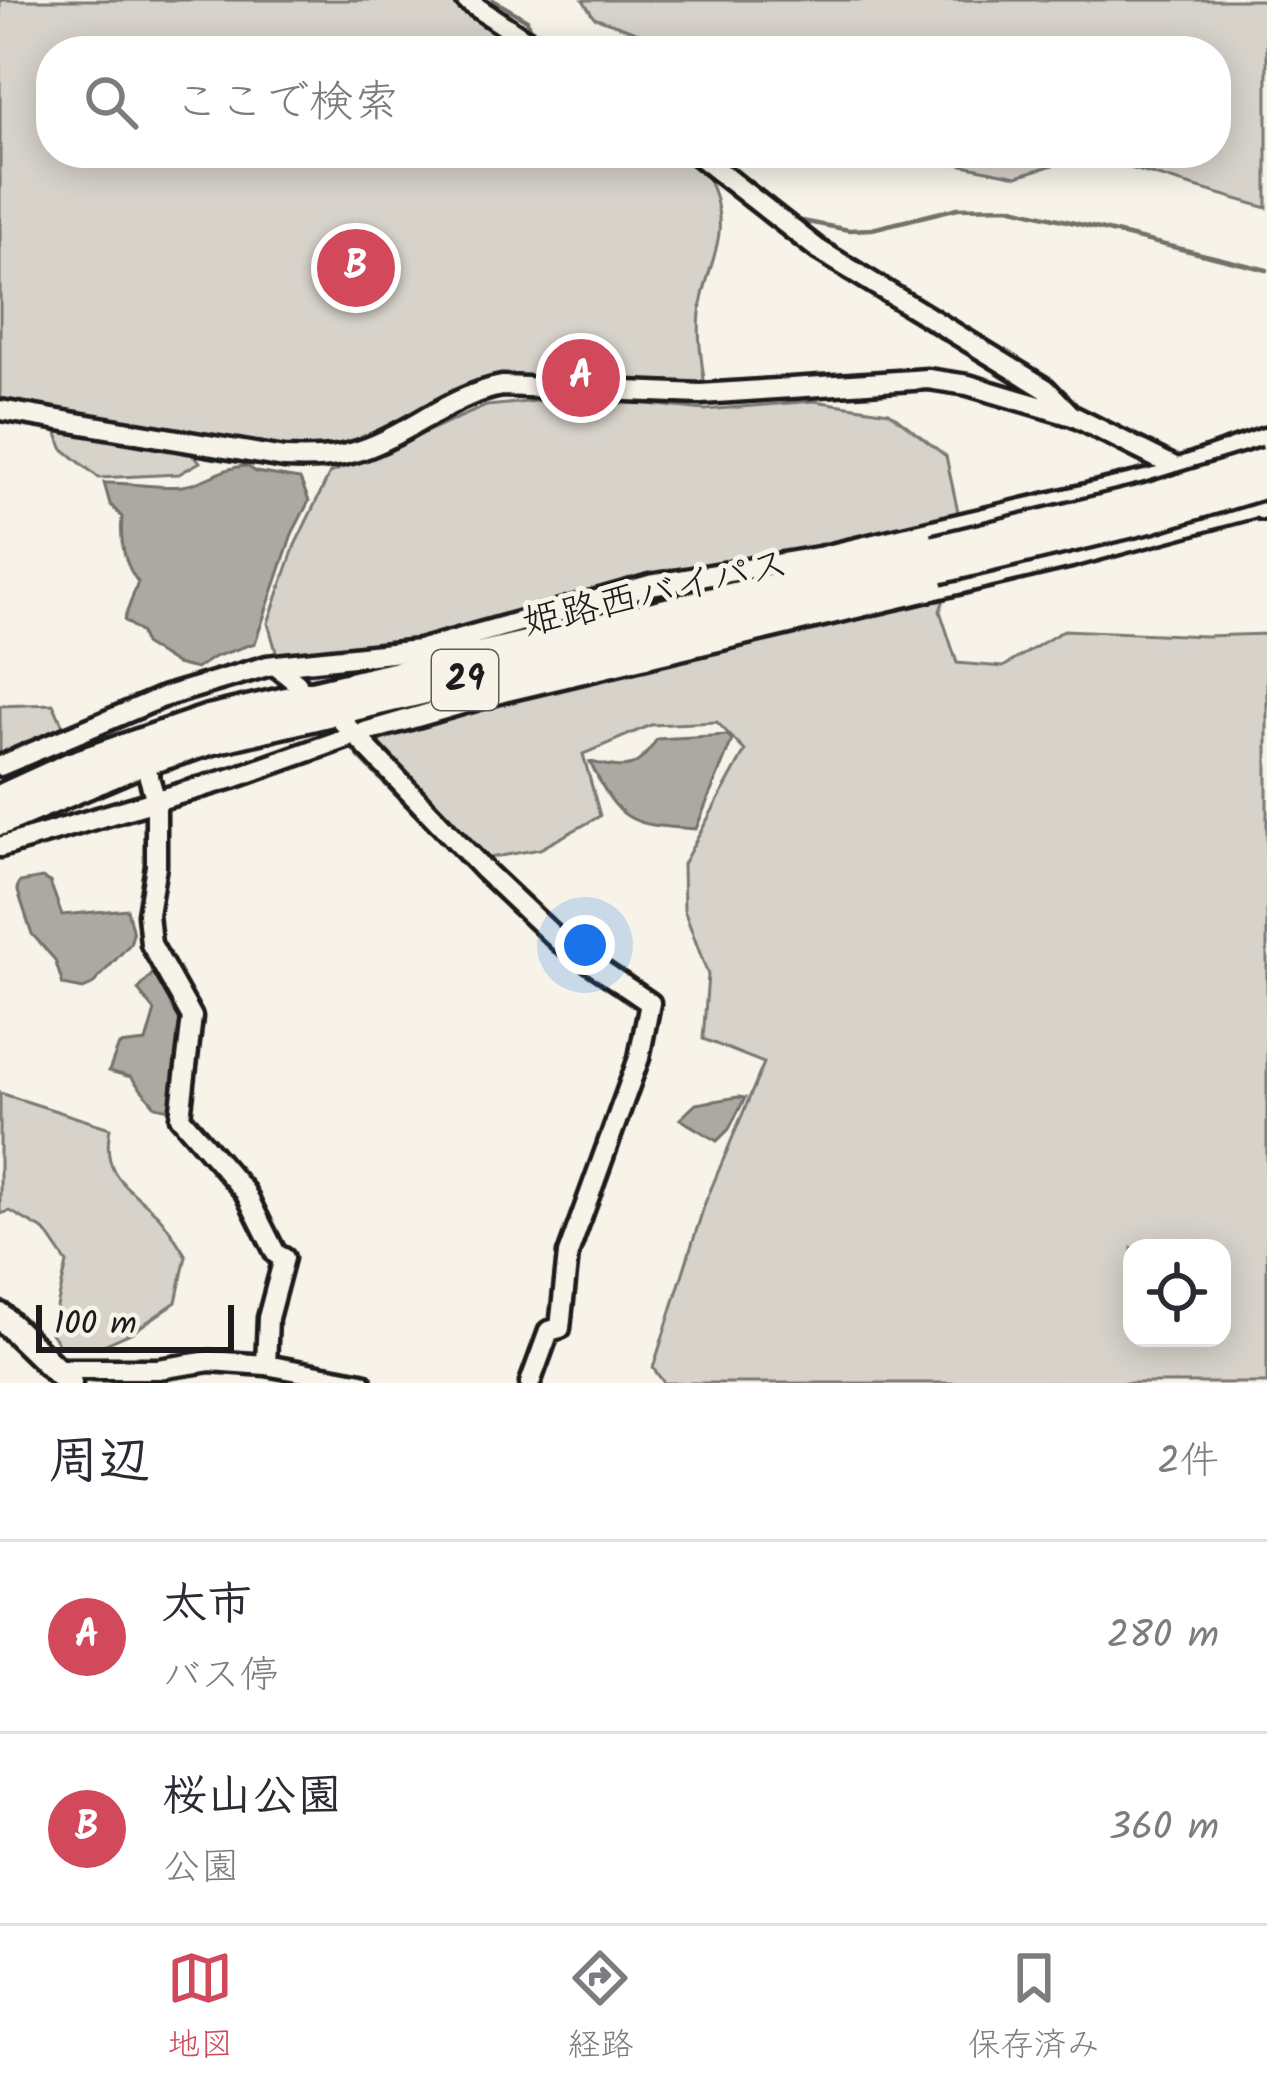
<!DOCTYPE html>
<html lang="ja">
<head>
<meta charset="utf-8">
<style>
	body { margin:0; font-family:Kalam,"Klee One",sans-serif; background:#f2f2f3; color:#2b2b33 }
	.controls { position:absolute; right:36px; bottom:36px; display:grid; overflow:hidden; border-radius:24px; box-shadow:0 6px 30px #0003 }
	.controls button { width:108px; height:108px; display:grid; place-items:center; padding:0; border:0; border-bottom:3px solid #e1e1e2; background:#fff; color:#2b2b33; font:60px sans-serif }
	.scale { position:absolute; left:36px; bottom:30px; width:198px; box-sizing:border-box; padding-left:12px; border:6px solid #1c1c1c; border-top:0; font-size:33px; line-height:42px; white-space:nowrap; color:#1c1c1c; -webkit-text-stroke:9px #f7f3e8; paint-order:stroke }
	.you { position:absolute; left:585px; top:945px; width:42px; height:42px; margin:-30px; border:9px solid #fff; border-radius:50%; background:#1a73e8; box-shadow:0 0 0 18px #1a73e833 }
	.badge { display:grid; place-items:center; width:78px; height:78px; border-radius:50%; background:#d1495b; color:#fff; font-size:39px; font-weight:700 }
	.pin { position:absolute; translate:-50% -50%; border:6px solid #fff; box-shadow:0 3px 12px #0006 }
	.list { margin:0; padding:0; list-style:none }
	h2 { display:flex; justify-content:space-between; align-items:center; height:156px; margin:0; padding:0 48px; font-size:51px }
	h2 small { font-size:39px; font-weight:400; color:#7c7c81 }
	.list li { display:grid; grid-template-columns:78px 1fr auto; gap:36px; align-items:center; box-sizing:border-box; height:192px; padding:0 48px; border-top:3px solid #e1e1e2 }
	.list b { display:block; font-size:45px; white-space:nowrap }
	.list p { margin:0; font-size:39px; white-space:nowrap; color:#7c7c81 }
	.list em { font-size:39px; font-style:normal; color:#7c7c81 }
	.icon { flex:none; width:66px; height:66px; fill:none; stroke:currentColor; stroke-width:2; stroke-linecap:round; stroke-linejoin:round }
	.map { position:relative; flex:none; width:1267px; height:1383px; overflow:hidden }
	.search { position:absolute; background:#fff; box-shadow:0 6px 30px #0003; left:36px; right:36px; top:36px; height:132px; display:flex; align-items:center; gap:30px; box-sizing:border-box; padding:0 42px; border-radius:48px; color:#7c7c81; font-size:45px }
	.sheet { height:540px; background:#fff }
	nav { display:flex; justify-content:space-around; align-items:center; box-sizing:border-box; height:168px; border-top:3px solid #e1e1e2; background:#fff; font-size:33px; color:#7c7c81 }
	nav a { display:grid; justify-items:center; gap:6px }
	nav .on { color:#d1495b }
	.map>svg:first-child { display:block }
	.green { fill:#d7d3cb; stroke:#7a7874; stroke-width:3; fill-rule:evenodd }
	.water { fill:#aca9a2; stroke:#72716c; stroke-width:3 }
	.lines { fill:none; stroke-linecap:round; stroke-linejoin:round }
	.stream { stroke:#72716c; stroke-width:4.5 }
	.minor-casing { stroke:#1c1c1c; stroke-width:27 }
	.major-casing { stroke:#1c1c1c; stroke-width:33 }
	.highway-casing { stroke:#1c1c1c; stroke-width:36 }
	.minor { stroke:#f7f3e8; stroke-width:18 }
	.major { stroke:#f7f3e8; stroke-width:24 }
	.highway { stroke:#f7f3e8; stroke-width:27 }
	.highway-bridge-casing { stroke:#1c1c1c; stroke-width:36; stroke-linecap:butt }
	.highway-bridge { stroke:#f7f3e8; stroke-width:27 }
	.labels { text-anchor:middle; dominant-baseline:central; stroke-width:10; stroke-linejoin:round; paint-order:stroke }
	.shield { fill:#f7f3e8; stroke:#5e5c59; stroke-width:3 }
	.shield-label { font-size:36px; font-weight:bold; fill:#1c1c1c }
	.street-label { font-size:39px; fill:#1c1c1c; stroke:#f7f3e8 }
</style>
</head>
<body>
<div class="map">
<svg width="1267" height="1383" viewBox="0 0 1267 1383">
	<rect width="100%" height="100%" fill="#f7f3e8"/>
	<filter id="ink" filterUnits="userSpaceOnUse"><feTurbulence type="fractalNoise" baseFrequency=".00833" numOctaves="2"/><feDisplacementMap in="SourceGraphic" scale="24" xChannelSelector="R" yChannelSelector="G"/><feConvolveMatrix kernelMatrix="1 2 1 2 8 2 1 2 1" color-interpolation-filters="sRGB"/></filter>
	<g filter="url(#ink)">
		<path class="green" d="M0,0h460l76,51h-485v102h636c16,11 19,19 26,37 16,47 -2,66 -11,110 -6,29 -1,57 3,86 -74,-4 -155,-18 -228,-2 -41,8 -77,41 -113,59 -45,23 -142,-2 -190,-13l26,32 -21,12 -80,4 -37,-30 -13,-38 -49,-12z
			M583,0h684v208l-181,-53 -69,21 -114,-23h313v-102h-527l-95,-34z
			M579,397l126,13 109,-9 75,11 57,44 18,84 -24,71 17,52 46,4 61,-37 141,6 62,-2v749h-603l-11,-15 52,-165 59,-140 -61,-24 5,-64 -24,-65 -1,-46 62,-113 -28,-29 -66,3 -68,29 17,62 -60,33 -79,14 -103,-106 -25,-57 -56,-45 -9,-32 27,-78 35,-72 156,-67zM1132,1248h90v90h-90z
			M53,704l10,22 -63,32v-52z
			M0,1093l110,35c-9,49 17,57 48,87 11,12 19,27 28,41l-10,46 -43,30 -34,15 -40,-2 -8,-12 16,-70 -22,-32 -35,-20 -10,3z"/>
		<path class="water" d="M247,466l9,6 44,7 9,22 -17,33 -37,109 -41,14 -18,12 -20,-5 -32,-20 -3,-11 -17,-13 14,-38c-14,-18 -18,-42 -16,-65l-12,-13 -6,-21c26,-1 53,6 78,3 25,-3 38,-19 65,-20z
			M728,735l4,5 -36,89c-66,-4 -76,-5 -106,-67 38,7 44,11 67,-23z
			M42,878l8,4 12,33 65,-6 6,25 -3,10 -38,41 -9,4 -20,-4 -8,-25 -23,-26 -15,-46 3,-6z
			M155,971l9,7 23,38 -13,94 -19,-4 -24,-29 -22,-6 10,-26 27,-3 9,-31 -17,-21z
			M738,1097l7,1 -16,31 -12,12 -37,-22 16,-15z"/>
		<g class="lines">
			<path class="stream" d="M493,0l34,20 2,8 38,23
				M715,153l82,67 52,10 23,-1 86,-21 51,-1 258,63"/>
			<defs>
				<path id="minor" d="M466,0l76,51
					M695,153l124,97 227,139 23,24
					M0,410l284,48c27,1 51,1 77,-8 50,-17 88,-54 141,-64l199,8 227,-15 40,6 105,31 118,59
					M275,665l22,18
					M339,718l145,152 76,72 90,61 -11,55 -71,196 -8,74 -11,3 -19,52
					M0,766l163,-69 104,-31 152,-16 231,-65 169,-28 365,-86
					M148,774l8,27v65l-8,48 3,30 41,73 -12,100 65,75 31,62 8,4 -16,60 -2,47
					M0,847l236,-70 122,-43 145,-42 568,-135 192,-52
					M56,1369h102l52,-8 56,4 96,18"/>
				<path id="major" d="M0,1316l69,67"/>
				<path id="highway" d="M1184,471l83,-29
					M1263,505l4,-1
					M0,799l70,-32 137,-47 727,-170
					M0,821l137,-58 74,-23 728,-171"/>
			</defs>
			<use href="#minor" class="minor-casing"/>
			<use href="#major" class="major-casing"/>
			<use href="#highway" class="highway-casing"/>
			<use href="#minor" class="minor"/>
			<use href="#major" class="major"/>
			<use href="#highway" class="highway"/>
			<defs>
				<path id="highway-bridge" d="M934,550l212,-51 121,-37
					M939,569l212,-51 116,-35"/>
			</defs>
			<use href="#highway-bridge" class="highway-bridge-casing"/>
			<use href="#highway-bridge" class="highway-bridge"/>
		</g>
	</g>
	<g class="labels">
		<rect class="shield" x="432" y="650" width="66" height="60" rx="9"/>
		<g class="shield-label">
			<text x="465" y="680">29</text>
		</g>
		<g class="street-label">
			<text transform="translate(656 595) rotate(-13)">姫路西バイパス</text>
		</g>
	</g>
</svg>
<div class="controls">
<button><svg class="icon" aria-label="locate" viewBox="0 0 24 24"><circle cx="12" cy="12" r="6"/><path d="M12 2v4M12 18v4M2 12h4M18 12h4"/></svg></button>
</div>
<div class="scale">100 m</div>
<div class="you"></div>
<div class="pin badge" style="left:581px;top:378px">A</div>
<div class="pin badge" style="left:356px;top:268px">B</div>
<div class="search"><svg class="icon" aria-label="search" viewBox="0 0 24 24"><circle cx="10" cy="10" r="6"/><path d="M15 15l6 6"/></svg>ここで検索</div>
</div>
<section class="sheet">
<h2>周辺<small>2件</small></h2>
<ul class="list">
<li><span class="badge">A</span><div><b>太市</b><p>バス停</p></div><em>280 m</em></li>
<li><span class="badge">B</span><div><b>桜山公園</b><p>公園</p></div><em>360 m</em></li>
</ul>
</section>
<nav>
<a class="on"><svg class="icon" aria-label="map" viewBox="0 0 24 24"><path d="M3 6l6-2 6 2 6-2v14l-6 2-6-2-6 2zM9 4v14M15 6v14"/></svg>地図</a>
<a><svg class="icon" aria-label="directions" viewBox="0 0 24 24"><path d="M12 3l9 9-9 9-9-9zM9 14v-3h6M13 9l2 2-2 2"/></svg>経路</a>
<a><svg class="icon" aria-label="saved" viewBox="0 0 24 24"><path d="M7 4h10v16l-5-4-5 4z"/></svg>保存済み</a>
</nav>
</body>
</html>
